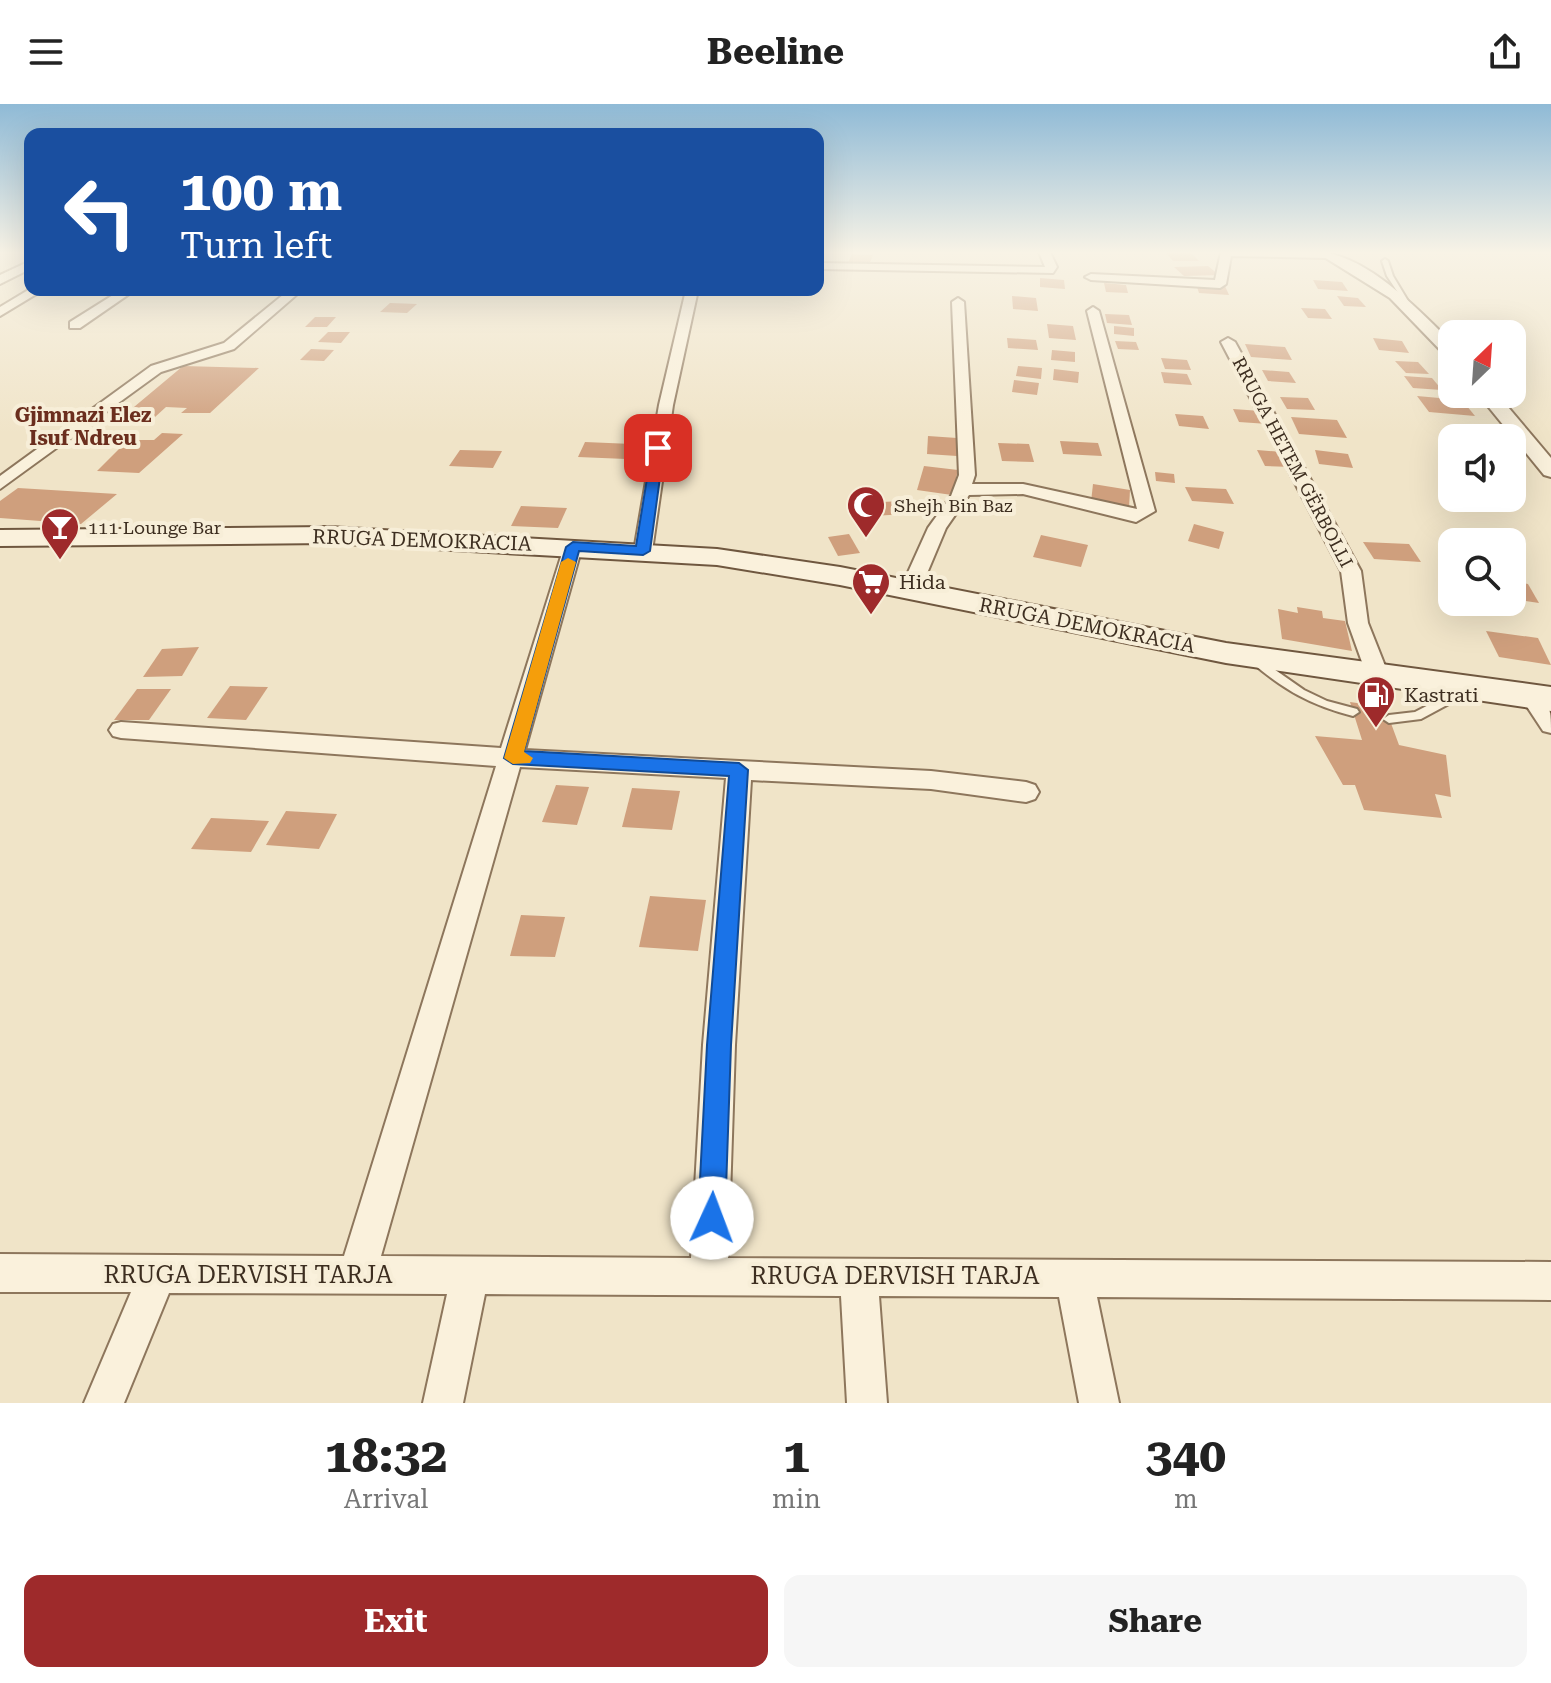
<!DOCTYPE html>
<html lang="en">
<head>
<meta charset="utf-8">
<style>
	:root { --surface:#fff; --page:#f6f6f6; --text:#222; --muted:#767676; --accent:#9e2a2b }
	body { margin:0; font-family:"Roboto Serif",serif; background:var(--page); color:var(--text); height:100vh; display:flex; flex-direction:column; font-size:30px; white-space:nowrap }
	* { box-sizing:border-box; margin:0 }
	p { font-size:26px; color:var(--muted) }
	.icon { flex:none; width:44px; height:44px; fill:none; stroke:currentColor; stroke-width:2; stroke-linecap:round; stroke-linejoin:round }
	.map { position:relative; height:1299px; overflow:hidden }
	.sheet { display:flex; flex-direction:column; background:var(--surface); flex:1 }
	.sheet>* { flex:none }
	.hud { position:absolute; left:24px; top:24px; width:800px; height:168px; border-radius:16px; box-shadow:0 8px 32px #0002; background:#1a4fa0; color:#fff; overflow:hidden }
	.needle { width:52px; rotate:25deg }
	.controls { position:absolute; left:1438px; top:216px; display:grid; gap:16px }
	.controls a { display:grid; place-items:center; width:88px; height:88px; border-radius:16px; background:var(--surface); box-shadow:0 8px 32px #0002; font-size:40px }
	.pin { position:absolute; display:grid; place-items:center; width:68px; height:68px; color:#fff; margin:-34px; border-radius:16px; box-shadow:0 4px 12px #0006 }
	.me { position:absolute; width:88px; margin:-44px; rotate:2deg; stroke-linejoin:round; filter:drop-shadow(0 0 6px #0008) }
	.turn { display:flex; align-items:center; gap:28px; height:168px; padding:0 24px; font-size:36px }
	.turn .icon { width:104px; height:104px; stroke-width:2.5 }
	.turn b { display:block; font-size:56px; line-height:68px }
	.eta { display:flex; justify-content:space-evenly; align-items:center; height:136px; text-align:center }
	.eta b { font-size:48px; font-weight:700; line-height:56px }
	.button { display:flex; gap:16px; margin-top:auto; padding:16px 24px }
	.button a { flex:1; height:92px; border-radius:16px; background:var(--accent); color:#fff; font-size:32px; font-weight:700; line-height:92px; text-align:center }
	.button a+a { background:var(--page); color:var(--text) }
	header { display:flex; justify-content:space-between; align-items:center; height:104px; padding:0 24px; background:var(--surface); font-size:36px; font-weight:700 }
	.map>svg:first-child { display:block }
	.building { fill:#cf9f7d }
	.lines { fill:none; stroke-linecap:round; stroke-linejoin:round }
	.service-casing { stroke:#8d765c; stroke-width:4 }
	.minor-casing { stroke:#8d765c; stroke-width:4 }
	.tertiary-casing { stroke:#8d765c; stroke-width:4 }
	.secondary-casing { stroke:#6f573f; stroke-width:4 }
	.service { fill:#faf1dc; fill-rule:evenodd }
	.minor { fill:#faf1dc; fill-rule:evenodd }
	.tertiary { fill:#faf1dc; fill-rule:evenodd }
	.secondary { fill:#faf1dc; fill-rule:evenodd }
	.route { fill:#1a73e8; stroke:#114b97; stroke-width:2 }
	.slow { fill:#f59e0b }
	.labels { text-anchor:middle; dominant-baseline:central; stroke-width:8; stroke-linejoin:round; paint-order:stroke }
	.far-street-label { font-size:18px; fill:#3d2e20; stroke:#f7eed8 }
	.far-poi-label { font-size:18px; fill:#3d2e20; stroke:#f7eed8; text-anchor:start }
	.far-quarter-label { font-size:20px; font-weight:bold; fill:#6b2e1e; stroke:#f7eed8 }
	.street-label { font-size:20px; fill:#3d2e20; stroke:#f7eed8 }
	.poi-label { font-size:20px; fill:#3d2e20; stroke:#f7eed8; text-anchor:start }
	.near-street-label { font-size:24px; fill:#3d2e20; stroke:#f7eed8 }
</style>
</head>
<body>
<header><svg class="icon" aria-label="menu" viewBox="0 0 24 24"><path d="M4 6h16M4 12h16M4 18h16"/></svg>Beeline<svg class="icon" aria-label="share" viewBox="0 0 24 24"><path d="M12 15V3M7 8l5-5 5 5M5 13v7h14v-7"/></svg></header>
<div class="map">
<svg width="1551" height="1299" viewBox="0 0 1551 1299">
	<rect width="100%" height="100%" fill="#f0e4c8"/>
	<!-- building -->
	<g class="building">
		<polygon points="1166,149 1191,149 1199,157 1173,157"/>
		<polygon points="852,150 873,151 869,161 848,159"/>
		<polygon points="1208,162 1219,171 1184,172 1174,163"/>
		<polygon points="1040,174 1064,176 1065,185 1040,183"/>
		<polygon points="1313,176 1342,178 1348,187 1318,185"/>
		<polygon points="1104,179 1126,181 1128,189 1106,188"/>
		<polygon points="1196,180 1225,182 1229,191 1199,189"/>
		<polygon points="1012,192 1036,194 1038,207 1013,205"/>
		<polygon points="1337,192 1358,194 1366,203 1344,202"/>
		<polygon points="390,199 417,200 407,209 380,208"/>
		<polygon points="1301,204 1325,205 1332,215 1308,214"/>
		<polygon points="1105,210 1129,211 1132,221 1107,219"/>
		<polygon points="315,213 336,213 327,223 305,223"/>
		<polygon points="1047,220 1073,222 1076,236 1049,234"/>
		<polygon points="1114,222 1134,224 1134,232 1114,230"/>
		<polygon points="328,228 350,228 341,239 318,238"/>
		<polygon points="1007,234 1036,236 1038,246 1008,244"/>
		<polygon points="1373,234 1402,237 1409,249 1379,246"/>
		<polygon points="1115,237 1136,238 1139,246 1118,245"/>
		<polygon points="1245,240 1285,243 1292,256 1251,253"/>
		<polygon points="311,245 334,246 324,257 300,256"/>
		<polygon points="1052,246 1075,248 1075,258 1051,256"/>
		<polygon points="1161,254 1187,256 1191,266 1165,265"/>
		<polygon points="1395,257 1418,258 1429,270 1406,269"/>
		<polygon points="183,262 259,264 210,309 181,309 187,304 166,303 155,313 122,313"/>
		<polygon points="1018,262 1042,264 1041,275 1016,272"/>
		<polygon points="1054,265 1079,268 1078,279 1053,276"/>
		<polygon points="1262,266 1289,268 1296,279 1268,277"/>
		<polygon points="1161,268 1187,270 1192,281 1164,279"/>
		<polygon points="1404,272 1432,274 1442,286 1413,284"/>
		<polygon points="1014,276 1039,279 1037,291 1012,288"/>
		<polygon points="1417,292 1462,296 1475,312 1429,308"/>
		<polygon points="1280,293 1308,294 1315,306 1287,305"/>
		<polygon points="1233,305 1261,307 1268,320 1239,318"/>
		<polygon points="1175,310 1203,312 1209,325 1179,322"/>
		<polygon points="1291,313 1337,316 1347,334 1299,330"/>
		<polygon points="162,329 183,330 139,369 97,367 128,336 154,336"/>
		<polygon points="928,332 957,334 957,352 927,350"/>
		<polygon points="1060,337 1098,339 1102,352 1063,350"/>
		<polygon points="585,338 632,340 626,355 578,353"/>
		<polygon points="998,339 1029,340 1034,358 1002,357"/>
		<polygon points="460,346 502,347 493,364 449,362"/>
		<polygon points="1257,346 1283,348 1292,363 1265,362"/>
		<polygon points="1315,346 1348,350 1353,364 1319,360"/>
		<polygon points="924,362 958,366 952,391 917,386"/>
		<polygon points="1155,368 1174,370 1175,379 1156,377"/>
		<polygon points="1093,380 1130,386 1129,404 1091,398"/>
		<polygon points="1185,383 1226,385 1234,400 1192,397"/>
		<polygon points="18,384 117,390 81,420 0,414 0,397"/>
		<polygon points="902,397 907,410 872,412 871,408 865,409 862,399"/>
		<polygon points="521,402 567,404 558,424 511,422"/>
		<polygon points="1194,420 1224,428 1219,445 1188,437"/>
		<polygon points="849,430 860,449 838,452 828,433"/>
		<polygon points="1041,431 1088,441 1081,463 1033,453"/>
		<polygon points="1363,438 1409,440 1421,458 1374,455"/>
		<polygon points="1512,477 1528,480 1539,499 1512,495"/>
		<polygon points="1297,503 1322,507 1323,514 1345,517 1352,547 1282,535 1278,505 1298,509"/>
		<polygon points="1486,527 1538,534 1551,561 1499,553"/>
		<polygon points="199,543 182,572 143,573 162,545"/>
		<polygon points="230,582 268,583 246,616 207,614"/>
		<polygon points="137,585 171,585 149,616 114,616"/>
		<polygon points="1350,598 1385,603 1399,641 1446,651 1451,693 1435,690 1442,714 1364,706 1355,681 1343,681 1315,632 1362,636"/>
		<polygon points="556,681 589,683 577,721 542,718"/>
		<polygon points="632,684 680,687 672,726 622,723"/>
		<polygon points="286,707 337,710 319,745 266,741"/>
		<polygon points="211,714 269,717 251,748 191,745"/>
		<polygon points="650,792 706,796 698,847 639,843"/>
		<polygon points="521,811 565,813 555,853 510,852"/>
	</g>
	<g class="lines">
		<!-- service casing -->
		<g class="service-casing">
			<g id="service">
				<polygon points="1385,155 1388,157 1393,172 1414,207 1410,207 1387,172 1382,157"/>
				<path d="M1254,551L1304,586L1327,597L1357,605L1359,608L1353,612C1310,601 1284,586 1250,557L1249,555L1250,553Z"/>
				<polygon points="1467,581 1473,585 1471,588 1421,615 1389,619 1383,615 1389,611 1415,608"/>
			</g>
		</g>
		<!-- minor casing -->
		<g class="minor-casing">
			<g id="minor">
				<polygon points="1039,148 1050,148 1057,163 1053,169 818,165 818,159 1045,163"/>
				<polygon points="1221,148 1329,148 1333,151 1327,154 1231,152 1226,180 1220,184 1091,176 1085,173 1091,170 1215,176"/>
				<polygon points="30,157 30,165 0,180 0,171"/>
				<polygon points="30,185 43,186 0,212 0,203"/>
				<polygon points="121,186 135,186 80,224 70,224 70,218"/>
				<polygon points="289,186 302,186 234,245 161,268 0,385 0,372 151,262 224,239"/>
				<polygon points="686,186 698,186 673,301 652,447 643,453 634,447 659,301"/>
				<polygon points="958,194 964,198 975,371 972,380 1023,380 1137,405 1087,207 1093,203 1099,207 1155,407 1136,418 1023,390 969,391 946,424 920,486 910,492 900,486 928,424 951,392 959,371 952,198"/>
				<polygon points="1228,234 1235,238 1361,467 1368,519 1389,572 1386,577 1370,577 1367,572 1348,519 1341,467 1221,238"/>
				<path d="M573,437L582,443L525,646L931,667L1026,678L1035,681L1039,688L1035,695L1026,698L931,685L751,676L735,941L728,1154L1551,1158V1196L1097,1193L1119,1299H1079L1059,1193L879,1192L887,1299H847L841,1192L485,1190L463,1299H423L447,1190L169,1189L124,1299H84L131,1188H0V1150L344,1152L496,662L121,634L113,632L109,626L113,620L121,618L501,644L564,443ZM520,663L726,674L703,941L691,1154L381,1152Z"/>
				<path d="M1531,584C1551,590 1551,611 1551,629L1543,627L1520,592Z"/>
			</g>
		</g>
		<!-- tertiary casing -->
		<g class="tertiary-casing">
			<g id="tertiary">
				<path d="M1316,148C1364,148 1419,206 1452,239V253L1446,252L1390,194Z"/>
				<polygon points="1478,290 1497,290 1551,354 1551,373 1544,371"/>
			</g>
		</g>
		<!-- secondary casing -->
		<g class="secondary-casing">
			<polygon id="secondary" points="329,423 717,445 840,463 1226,539 1551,583 1551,607 1226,559 840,481 717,461 329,439 0,442 0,426"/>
		</g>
		<!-- service -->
		<use href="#service" class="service"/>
		<!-- minor -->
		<use href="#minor" class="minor"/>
		<!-- tertiary -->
		<use href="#tertiary" class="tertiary"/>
		<!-- secondary -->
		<use href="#secondary" class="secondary"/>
	</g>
	<!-- sky -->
	<linearGradient id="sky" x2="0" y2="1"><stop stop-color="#8fbad6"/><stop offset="0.45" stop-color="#f8f3e6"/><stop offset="1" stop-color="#f8f3e6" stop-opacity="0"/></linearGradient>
	<rect width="1551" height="330" fill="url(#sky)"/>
	<!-- route -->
	<polygon class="route" points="658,341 664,344 650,447 643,451 579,447 524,647 739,659 748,666 731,941 725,1114 721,1123 712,1127 702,1123 698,1114 707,941 729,672 513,660 504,654 566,443 573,438 636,442 652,344"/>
	<!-- slow -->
	<polygon class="slow" points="568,454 576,458 524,648 533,654 530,659 513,660 504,654 561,458"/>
	<!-- icons -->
	<defs>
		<g id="mosque-pin" transform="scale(2)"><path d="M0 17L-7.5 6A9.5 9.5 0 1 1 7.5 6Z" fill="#9e2a2b" stroke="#f7eed8"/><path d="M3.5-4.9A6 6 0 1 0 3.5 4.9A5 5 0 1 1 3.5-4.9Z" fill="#fff"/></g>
		<g id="bar-pin" transform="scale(2)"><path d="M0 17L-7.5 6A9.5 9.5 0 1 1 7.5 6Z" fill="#9e2a2b" stroke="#f7eed8"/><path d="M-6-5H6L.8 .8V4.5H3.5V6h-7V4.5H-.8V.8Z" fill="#fff"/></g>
		<g id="supermarket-pin" transform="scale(2)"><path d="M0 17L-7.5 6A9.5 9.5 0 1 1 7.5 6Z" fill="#9e2a2b" stroke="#f7eed8"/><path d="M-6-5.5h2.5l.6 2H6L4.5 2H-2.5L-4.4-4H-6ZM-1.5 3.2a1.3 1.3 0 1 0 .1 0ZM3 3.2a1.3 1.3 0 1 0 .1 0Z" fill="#fff"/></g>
		<g id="fuel-pin" transform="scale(2)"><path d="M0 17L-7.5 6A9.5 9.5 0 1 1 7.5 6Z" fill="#9e2a2b" stroke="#f7eed8"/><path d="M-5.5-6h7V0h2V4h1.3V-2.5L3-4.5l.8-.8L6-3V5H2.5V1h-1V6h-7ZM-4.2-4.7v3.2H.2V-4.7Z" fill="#fff"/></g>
	</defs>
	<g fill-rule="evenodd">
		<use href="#mosque-pin" x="866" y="401"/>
		<use href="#bar-pin" x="60" y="423"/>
		<use href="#supermarket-pin" x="871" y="478"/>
		<use href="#fuel-pin" x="1376" y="591"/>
	</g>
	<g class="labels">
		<!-- far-street labels -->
		<g class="far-street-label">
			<text transform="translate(1293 358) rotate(62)">RRUGA HETEM GËRBOLLI</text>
		</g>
		<!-- far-poi labels -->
		<g class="far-poi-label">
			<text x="894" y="401">Shejh Bin Baz</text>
			<text x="88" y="423">111 Lounge Bar</text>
		</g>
		<!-- far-quarter labels -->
		<g class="far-quarter-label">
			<text x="83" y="311">Gjimnazi Elez<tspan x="83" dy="23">Isuf Ndreu</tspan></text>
		</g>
		<!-- street labels -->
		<g class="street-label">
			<text transform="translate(422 436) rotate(2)">RRUGA DEMOKRACIA</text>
			<text transform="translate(1087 521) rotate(11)">RRUGA DEMOKRACIA</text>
		</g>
		<!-- poi labels -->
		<g class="poi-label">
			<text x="899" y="478">Hida</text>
			<text x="1404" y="591">Kastrati</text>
		</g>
		<!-- near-street labels -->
		<g class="near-street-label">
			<text x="248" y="1171">RRUGA DERVISH TARJA</text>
			<text x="895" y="1172">RRUGA DERVISH TARJA</text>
		</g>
	</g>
</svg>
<div class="controls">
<a><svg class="needle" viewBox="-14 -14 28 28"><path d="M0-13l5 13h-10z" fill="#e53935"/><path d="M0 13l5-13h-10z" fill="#767676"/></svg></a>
<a><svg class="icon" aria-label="sound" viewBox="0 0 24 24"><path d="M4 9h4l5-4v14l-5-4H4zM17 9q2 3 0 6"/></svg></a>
<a><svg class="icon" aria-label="search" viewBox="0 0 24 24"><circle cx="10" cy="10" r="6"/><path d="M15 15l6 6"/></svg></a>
</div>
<div class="pin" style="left:658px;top:344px;background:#d93025"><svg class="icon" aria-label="arrive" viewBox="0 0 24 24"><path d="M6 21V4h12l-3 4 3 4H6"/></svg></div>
<svg class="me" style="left:712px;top:1114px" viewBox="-20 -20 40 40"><circle r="19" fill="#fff"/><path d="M0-13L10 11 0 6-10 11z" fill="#1a73e8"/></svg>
<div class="hud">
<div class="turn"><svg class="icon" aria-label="left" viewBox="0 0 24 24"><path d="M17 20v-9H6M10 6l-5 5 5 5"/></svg><div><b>100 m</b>Turn left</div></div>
</div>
</div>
<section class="sheet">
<div class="eta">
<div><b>18:32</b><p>Arrival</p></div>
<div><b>1</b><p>min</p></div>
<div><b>340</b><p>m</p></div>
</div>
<div class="button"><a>Exit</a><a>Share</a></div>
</section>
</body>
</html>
